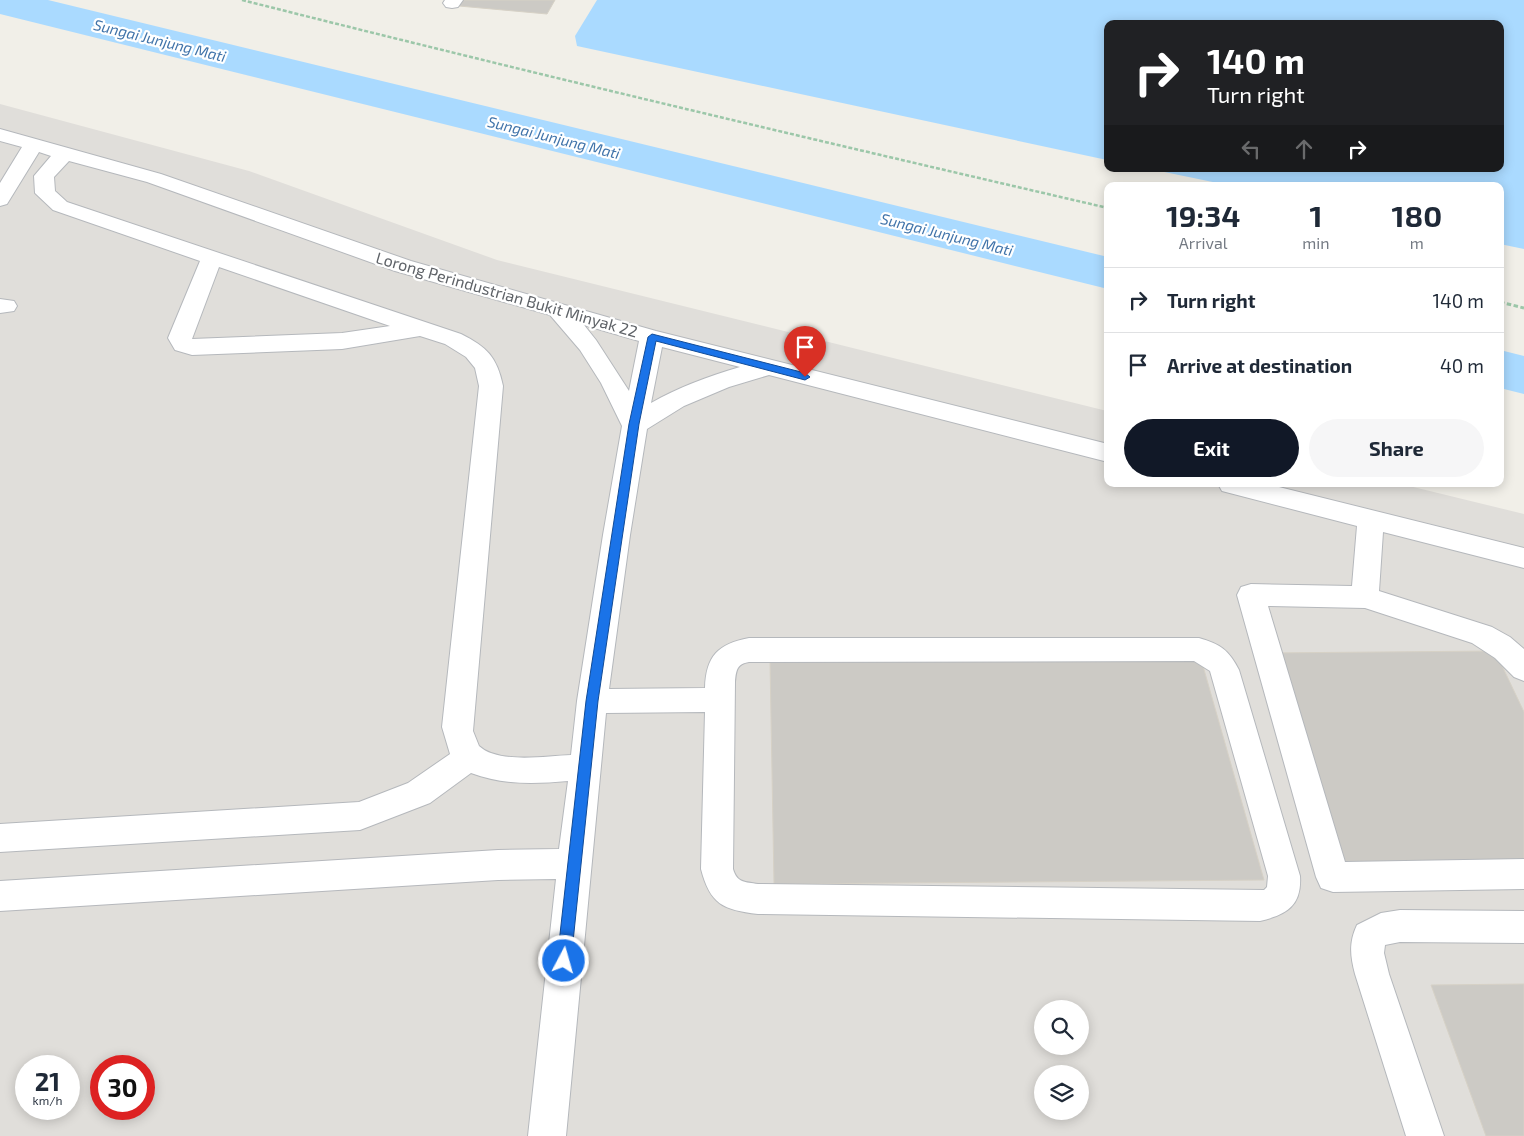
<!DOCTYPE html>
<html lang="en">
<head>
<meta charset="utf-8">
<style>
	:root { --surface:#fff; --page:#f6f6f7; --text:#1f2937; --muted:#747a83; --line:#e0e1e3; --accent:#111827 }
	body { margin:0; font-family:"Exo 2",sans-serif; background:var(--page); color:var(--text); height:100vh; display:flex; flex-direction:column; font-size:19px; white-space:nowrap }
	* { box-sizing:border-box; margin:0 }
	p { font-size:16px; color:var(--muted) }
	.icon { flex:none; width:28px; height:28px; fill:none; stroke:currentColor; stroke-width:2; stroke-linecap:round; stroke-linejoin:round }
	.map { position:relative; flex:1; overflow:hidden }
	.panel { position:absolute; left:1104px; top:182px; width:400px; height:305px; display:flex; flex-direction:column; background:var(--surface); border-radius:10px; box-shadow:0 2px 12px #0003 }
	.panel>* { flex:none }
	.guide { position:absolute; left:1104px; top:20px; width:400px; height:152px; border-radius:10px; box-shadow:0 2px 12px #0003; background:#202124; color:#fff; overflow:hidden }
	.controls { position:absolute; left:1034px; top:1000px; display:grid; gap:10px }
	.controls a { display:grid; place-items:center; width:55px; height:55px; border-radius:50%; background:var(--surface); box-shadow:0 2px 12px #0003; font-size:25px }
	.speed { position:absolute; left:15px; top:1055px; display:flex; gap:10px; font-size:25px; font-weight:700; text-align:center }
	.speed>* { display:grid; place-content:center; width:65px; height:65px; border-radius:50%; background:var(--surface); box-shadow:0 2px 12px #0003; line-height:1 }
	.speed small { font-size:12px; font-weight:400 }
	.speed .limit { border:8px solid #d22; background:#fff; color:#111 }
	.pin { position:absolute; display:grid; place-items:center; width:42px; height:42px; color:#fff; margin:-51px -21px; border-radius:50% 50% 50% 0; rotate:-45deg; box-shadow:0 0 5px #0007 }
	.pin .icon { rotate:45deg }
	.me { position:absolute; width:55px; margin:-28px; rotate:6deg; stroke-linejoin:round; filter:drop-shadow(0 0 4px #0008) }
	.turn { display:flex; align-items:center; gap:18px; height:105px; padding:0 20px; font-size:22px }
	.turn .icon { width:65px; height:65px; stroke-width:2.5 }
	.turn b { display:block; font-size:35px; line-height:42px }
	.lanes { display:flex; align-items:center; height:48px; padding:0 20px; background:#0003; justify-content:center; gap:25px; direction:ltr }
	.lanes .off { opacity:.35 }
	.eta { display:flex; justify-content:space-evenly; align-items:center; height:85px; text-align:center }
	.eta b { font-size:30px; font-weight:700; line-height:35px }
	.action { display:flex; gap:10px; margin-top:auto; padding:10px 20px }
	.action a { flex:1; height:58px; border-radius:30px; background:var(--accent); color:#fff; font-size:20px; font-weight:700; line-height:58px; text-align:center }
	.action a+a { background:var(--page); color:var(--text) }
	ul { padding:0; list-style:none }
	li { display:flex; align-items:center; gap:15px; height:65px; padding:0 20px; border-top:1px solid var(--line) }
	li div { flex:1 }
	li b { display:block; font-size:19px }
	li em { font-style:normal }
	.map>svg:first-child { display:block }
	.industrial { fill:#e0deda; fill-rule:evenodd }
	.water { fill:#aadaff }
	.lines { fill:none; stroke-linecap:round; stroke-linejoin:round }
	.river { fill:#aadaff; fill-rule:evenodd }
	.building { fill:#cccac5; stroke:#d6d1c6 }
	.minor-casing { stroke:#b5b8bc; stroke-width:2 }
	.path-far1 { stroke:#9cc7a9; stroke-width:2.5; stroke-dasharray:4 2; stroke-linecap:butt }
	.path { stroke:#9cc7a9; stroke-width:3; stroke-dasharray:4.5 2.5; stroke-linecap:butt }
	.minor { fill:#fff; fill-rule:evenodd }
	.route { fill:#1a73e8; stroke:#114b97 }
	.labels { text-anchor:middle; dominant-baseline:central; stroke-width:4.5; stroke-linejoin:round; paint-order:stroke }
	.far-water-label { font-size:15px; font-style:italic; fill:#4174aa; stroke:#fff }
	.street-label { font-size:16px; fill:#5f6368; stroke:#fff }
</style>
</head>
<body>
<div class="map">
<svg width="1524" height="1136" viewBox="0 0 1524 1136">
	<rect width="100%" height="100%" fill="#f1efe8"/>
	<!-- industrial -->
	<path class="industrial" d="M0,104L249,171L497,260L1107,411L1108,484H1401L1524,514V1136H0ZM1042,1009H1080V1046H1042ZM26,1066H69V1109H26ZM101,1066H144V1109H101ZM1042,1074H1080V1111H1042Z"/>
	<!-- water -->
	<polygon class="water" points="597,0 1524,0 1524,249 1500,244 1500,186 1232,186 1150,169 1500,169 1500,24 1108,24 1107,160 577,46 575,36"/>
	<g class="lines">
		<!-- river -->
		<g class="river">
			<polygon points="0,0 48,0 1108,257 1108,289 0,14"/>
			<polygon points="1500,350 1524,356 1524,394 1500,388"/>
		</g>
	</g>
	<!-- building -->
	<g class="building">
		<polygon points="463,0 555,0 547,14 459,6"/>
		<polygon points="1495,651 1524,712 1524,870 1338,873 1265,653"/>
		<polygon points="1201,659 1264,880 774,884 770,662"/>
		<polygon points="1524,984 1524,1136 1486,1136 1431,985"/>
	</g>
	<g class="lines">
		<!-- minor casing -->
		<g class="minor-casing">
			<g id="minor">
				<polygon points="445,0 463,0 458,7 452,8 446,7 443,3"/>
				<path d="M0,129L161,174L411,261L656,331L1108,444V462L769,375L729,387L684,406L647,429L630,535L609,689L705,688C706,656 718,644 749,638H1199C1220,644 1229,650 1239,670L1300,876C1302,906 1286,915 1260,921L758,914C723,910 710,904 701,869L705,712L606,713L566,1136H528L556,879L498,880L0,911V881L498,850L559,849L568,781C534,784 503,785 471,773L430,803L360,830L0,852V824L359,802L408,783L450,754L442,727L479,386L475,368L466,357L445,344L420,336L342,349L192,355L175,350L168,338L200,261L53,210L35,193L34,176L51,156L39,152L7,204L0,206V183L22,147L0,141ZM69,161L147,182L395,271L550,315L580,350L601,383L622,426L603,535L577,701L571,755C546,756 498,764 479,746L473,731L503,386C497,357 487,347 461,334L67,202L55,191L54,177ZM219,267L390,326L342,333L192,339ZM584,325L639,341L629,391L596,340ZM662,347L740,367C709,376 679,387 651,403ZM1194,661L1210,671L1268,876L1267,887L1264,890L758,884C745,882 737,883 733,869L735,682C736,670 737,664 749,662Z"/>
				<polygon points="0,299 14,301 17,306 14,311 0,313"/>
				<polygon points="1218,484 1267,484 1524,548 1524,568 1383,532 1379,591 1492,627 1510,637 1524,649 1524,681 1514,677 1495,658 1472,643 1365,608 1268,606 1345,862 1524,859 1524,889 1333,892 1321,888 1316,877 1237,595 1241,587 1251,584 1352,586 1357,526 1222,491"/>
				<path d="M1400,910L1524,911V943L1400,942L1385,945L1384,953L1389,974L1444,1136H1406L1355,974C1350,955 1349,942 1357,925L1381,913Z"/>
			</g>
		</g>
		<!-- path-far1 -->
		<path class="path-far1" d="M242,0C530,73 819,141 1108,208"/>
		<!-- path -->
		<polyline class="path" points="1500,302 1524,308"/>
		<!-- minor -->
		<use href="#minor" class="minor"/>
	</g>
	<!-- route -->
	<polygon class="route" points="652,334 805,373 810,377 805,380 656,341 639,424 598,701 571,961 569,966 564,968 559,966 557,961 586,701 629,424 648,337"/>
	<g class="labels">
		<!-- far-water labels -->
		<g class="far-water-label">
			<text transform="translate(160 40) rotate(14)">Sungai Junjung Mati</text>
			<text transform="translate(554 137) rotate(14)">Sungai Junjung Mati</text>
			<text transform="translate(947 234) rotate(14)">Sungai Junjung Mati</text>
		</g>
		<!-- street labels -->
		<g class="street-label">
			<text transform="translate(507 294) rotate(16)">Lorong Perindustrian Bukit Minyak 22</text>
		</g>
	</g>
</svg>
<div class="controls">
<a><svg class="icon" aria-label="search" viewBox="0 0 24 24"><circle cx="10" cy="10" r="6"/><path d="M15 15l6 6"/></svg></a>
<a><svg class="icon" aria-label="layers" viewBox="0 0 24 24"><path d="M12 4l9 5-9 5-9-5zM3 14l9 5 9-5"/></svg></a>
</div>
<div class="speed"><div>21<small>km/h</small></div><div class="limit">30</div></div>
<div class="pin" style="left:805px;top:377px;background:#d93025"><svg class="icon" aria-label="arrive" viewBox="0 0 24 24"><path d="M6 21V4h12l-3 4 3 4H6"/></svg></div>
<svg class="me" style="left:564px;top:961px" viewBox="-20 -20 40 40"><circle r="17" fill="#1a73e8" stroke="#fff" stroke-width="3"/><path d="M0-11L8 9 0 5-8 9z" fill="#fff"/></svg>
<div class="guide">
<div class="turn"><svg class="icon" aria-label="right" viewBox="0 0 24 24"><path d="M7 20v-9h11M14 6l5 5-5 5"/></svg><div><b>140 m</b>Turn right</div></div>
<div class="lanes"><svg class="icon off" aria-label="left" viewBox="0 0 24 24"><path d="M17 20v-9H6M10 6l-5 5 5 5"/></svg><svg class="icon off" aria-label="ahead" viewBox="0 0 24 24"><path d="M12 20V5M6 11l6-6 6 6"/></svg><svg class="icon" aria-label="right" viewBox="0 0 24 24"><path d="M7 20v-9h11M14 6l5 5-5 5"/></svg></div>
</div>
<section class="panel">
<div class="eta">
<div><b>19:34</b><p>Arrival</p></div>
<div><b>1</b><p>min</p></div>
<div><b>180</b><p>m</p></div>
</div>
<ul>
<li><svg class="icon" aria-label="right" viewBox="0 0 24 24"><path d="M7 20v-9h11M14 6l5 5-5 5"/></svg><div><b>Turn right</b></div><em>140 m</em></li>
<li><svg class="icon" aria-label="arrive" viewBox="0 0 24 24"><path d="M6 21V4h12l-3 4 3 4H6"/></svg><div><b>Arrive at destination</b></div><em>40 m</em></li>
</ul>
<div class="action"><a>Exit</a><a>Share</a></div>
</section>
</div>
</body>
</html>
